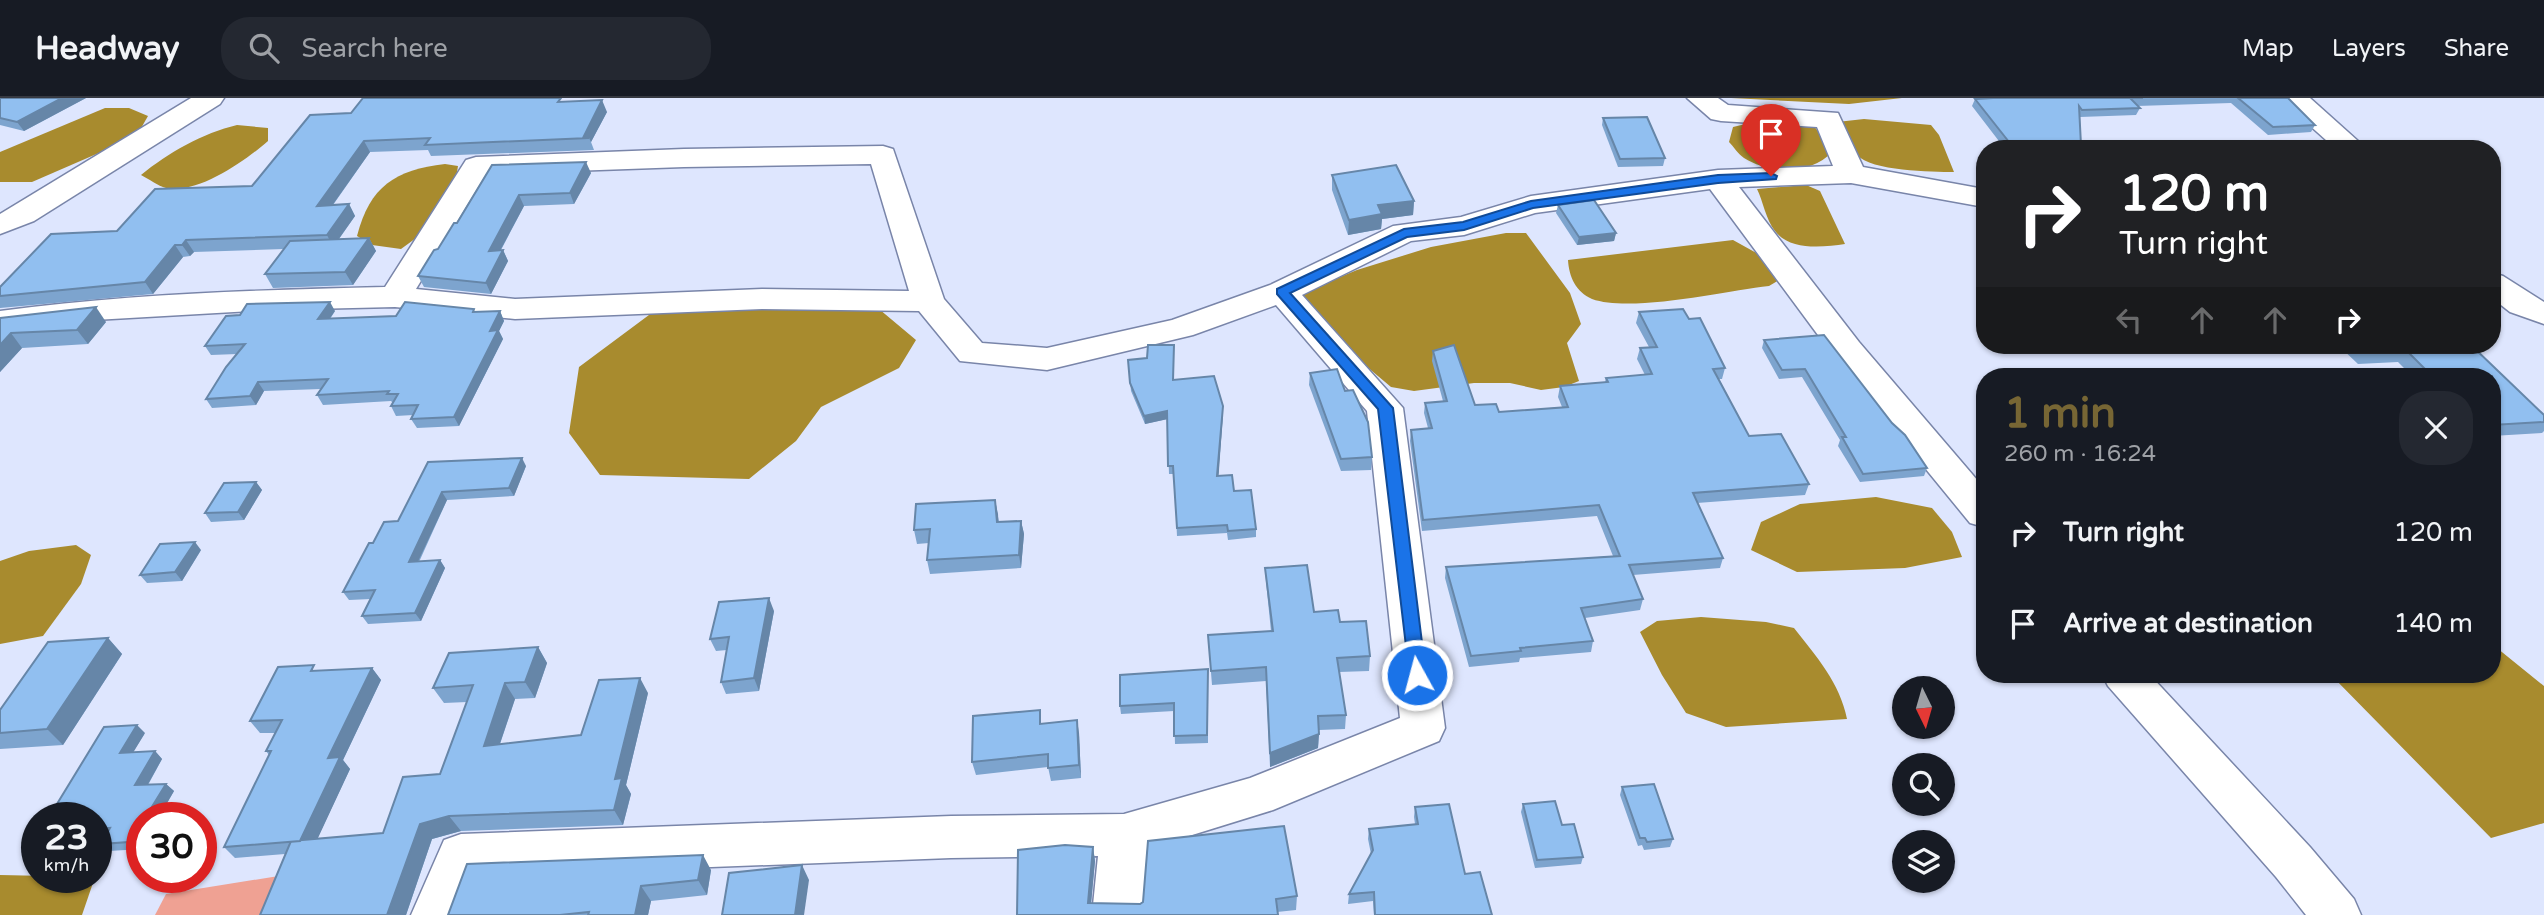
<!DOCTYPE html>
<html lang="en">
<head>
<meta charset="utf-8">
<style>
	:root { --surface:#171b24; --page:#242831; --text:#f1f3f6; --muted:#9ea1a6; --line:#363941; --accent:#776634 }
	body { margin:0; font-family:"Varela Round",sans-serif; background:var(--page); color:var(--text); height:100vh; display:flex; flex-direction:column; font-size:26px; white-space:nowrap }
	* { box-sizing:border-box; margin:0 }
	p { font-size:23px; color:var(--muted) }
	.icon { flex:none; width:38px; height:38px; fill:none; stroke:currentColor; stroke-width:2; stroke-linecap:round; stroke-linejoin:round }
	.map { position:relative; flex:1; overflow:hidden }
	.details { position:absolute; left:1976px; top:270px; width:525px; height:315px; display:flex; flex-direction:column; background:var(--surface); border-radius:28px; box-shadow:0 2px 5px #0004 }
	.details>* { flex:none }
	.hud { position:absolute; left:1976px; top:42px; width:525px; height:214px; border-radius:28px; box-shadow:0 2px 5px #0004; background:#202124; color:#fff; overflow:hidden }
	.needle { width:46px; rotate:175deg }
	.fabs { position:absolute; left:1892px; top:578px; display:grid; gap:14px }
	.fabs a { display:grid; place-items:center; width:63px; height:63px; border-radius:50%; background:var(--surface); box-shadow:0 2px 5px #0004; font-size:35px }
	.speed { position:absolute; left:21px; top:704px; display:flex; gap:14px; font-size:35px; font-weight:700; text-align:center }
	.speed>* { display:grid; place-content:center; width:91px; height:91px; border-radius:50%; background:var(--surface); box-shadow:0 2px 5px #0004; line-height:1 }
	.speed small { font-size:18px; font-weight:400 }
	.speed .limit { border:10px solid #d22; background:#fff; color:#111 }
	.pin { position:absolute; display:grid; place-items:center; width:60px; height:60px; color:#fff; margin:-72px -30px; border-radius:50% 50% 50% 0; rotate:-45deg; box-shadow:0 0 7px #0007 }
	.pin .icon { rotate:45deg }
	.me { position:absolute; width:77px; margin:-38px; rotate:353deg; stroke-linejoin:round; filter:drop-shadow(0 0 5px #0008) }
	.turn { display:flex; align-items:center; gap:24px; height:147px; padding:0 28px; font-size:32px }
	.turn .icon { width:91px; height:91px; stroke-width:2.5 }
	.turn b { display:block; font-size:49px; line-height:60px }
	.lanes { display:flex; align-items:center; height:66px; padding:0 28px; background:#0003; justify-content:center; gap:35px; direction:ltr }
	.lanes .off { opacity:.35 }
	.round { display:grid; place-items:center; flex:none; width:74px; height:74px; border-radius:28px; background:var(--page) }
	.summary { display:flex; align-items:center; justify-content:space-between; height:119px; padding:0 28px }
	h1 { font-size:42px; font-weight:700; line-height:52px; color:var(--accent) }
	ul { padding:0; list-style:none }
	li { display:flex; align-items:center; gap:21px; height:91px; padding:0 28px }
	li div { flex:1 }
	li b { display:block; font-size:26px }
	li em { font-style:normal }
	header { display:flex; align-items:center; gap:42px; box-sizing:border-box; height:98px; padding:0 35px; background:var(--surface); border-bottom:2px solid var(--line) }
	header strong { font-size:33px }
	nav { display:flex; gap:38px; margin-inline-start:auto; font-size:24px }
	.search { width:490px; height:63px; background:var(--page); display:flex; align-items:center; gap:18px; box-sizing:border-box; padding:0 24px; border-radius:28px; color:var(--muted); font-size:26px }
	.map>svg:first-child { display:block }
	.green { fill:#efa193 }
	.water { fill:#a88b2e }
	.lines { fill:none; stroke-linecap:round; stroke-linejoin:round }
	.minor-casing { stroke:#7985a9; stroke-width:3 }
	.minor { fill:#fff; fill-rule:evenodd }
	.wall { fill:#7da4ce }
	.shaded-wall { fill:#6686a8 }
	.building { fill:#91bff0; stroke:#6686a8; stroke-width:2 }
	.route { fill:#1a73e8; stroke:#114b97; stroke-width:2 }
</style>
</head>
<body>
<header>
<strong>Headway</strong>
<div class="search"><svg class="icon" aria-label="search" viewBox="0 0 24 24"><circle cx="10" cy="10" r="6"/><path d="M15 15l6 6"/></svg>Search here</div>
<nav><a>Map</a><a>Layers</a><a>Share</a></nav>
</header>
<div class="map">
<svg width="2544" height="817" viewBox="0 0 2544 817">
	<rect width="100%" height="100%" fill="#dee6fe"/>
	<!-- green -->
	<polygon class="green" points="291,776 273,817 155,817 166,796"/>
	<!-- water -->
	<g class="water">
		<polygon points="1731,0 1902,0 1849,6"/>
		<polygon points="105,10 129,10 148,18 140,32 108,51 32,84 0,84 0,54"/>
		<path d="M1864,21L1931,27L1939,37L1954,74C1932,74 1871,73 1857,57C1849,48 1843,34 1837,24Z"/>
		<path d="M1754,24L1812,26L1829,46L1832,54C1811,77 1769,76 1744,60C1738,56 1734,49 1729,44L1733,29Z"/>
		<path d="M237,27L268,30V43C245,63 197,97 166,90C158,88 149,81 141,77C168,55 203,35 237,27Z"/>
		<path d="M445,66L458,68L456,80L434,127L401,151L372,147L357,138C370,88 395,72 445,66Z"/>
		<path d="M1806,87L1820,93L1845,146C1823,149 1790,153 1775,133C1766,122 1763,103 1757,91Z"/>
		<polygon points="1506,135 1526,135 1570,195 1581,226 1567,245 1579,283 1564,289 1541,292 1510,285 1474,285 1414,293 1391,289 1366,268 1301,195 1357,172 1431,149"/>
		<path d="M1733,142L1760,157L1781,181L1769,188C1725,193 1631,215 1592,201C1576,194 1569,179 1568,162Z"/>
		<polygon points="769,210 879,211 916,242 899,270 821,309 796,343 749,381 600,377 569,335 579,269 653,214"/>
		<polygon points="1876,399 1932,410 1952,434 1962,459 1905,470 1797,474 1751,452 1761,424 1800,406"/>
		<polygon points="76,447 91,457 81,486 43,538 0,546 0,463 29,453"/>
		<path d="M1701,519L1766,524L1794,530C1816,558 1840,585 1847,621L1726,629L1686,615L1662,577L1640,534L1657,523Z"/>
		<polygon points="2492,546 2544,588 2544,725 2491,740 2330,576 2492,576"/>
		<polygon points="0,777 95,779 82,817 0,817"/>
	</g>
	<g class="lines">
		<!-- minor casing -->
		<g class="minor-casing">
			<g id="minor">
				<polygon points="191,0 224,0 220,6 34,123 0,136 0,116"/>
				<path d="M1687,0H1718L1728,7L1838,15L1863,69L1984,91V109L1851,85L1739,89L1859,244L1984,390V429L1970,425L1835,260L1710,91L1535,115L1464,137L1411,143L1302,197L1403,310L1445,630L1439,643L1273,712L1147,751L1142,817H1092L1098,758L951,760L477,778L461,817H411L444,742L461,736L951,718L1124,716L1250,680L1400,620L1367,313L1276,207L1193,237L1047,272L960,263L919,213L762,211L515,221L395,209L268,212L77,223L0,233V213C128,196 256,192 385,189L466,62L476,59L684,51L883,48L893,51L944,201L982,245L1047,250L1172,222L1270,187L1393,128L1461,119L1531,98L1718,72L1833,68L1817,29L1721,23L1711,21ZM871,66L909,193L762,191L515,201L416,191L486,76L684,69Z"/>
				<polygon points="2279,0 2310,0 2367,51 2336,51"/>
				<polygon points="2492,175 2503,178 2544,204 2544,226 2510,214 2492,200"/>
				<polygon points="2102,576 2149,576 2310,749 2354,801 2361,817 2306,817 2276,779 2108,588"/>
			</g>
		</g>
		<!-- minor -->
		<use href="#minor" class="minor"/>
	</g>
	<!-- wall -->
	<g class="wall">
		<polygon points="0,0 86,0 24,33 0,27"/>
		<polygon points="1993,0 2288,0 2315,27 2311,34 2268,37 2231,5 2137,8 2140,10 2136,17 2080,19 2081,47 2080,51 2005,51 1972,8 1975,1"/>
		<polygon points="565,4 607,14 591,44 594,52 431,58 428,52 370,54 333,107 349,106 355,118 339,141 369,140 376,153 353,187 273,190 265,176 284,151 194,154 190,158 183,159 153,196 0,210 0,189 117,133 252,88 310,17"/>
		<polygon points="1603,20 1665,60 1663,68 1618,69 1602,27"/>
		<polygon points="492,67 591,75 574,106 524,108 501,152 503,152 508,163 491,196 424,189 418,178 457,125"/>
		<polygon points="1332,77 1414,103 1413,117 1382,121 1381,131 1348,137 1332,92"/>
		<polygon points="1558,107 1616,135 1614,143 1577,147 1556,115"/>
		<polygon points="335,213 330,221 500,213 504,223 499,233 503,241 459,328 417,330 411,321 413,317 396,318 391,308 393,305 391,303 323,307 317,297 321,291 264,293 256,307 212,310 206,301 237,256 211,257 205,248"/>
		<polygon points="1639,214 1689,221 1725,270 1722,281 1719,281 1749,338 1809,386 1805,397 1697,405 1723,460 1720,470 1633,477 1643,501 1640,512 1585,520 1593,543 1591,554 1520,560 1519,564 1469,569 1445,480 1446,469 1613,458 1597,418 1422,433 1410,343 1411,332 1428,330 1424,315 1425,305 1443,303 1432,263 1433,253 1475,307 1499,314 1562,309 1558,299 1560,288 1605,284 1606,280 1645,277 1637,261 1640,250 1649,249 1636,225"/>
		<polygon points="0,220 106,224 88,246 22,250 0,274"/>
		<polygon points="1824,237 1927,370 1924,378 1860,384 1838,348 1840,342 1802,279 1779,281 1762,250 1764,242"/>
		<polygon points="2338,247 2471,247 2544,317 2544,333 2542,335 2492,338 2492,278 2412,278 2398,264 2358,266"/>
		<polygon points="1174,255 1174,282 1223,308 1218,378 1234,393 1256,431 1256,439 1228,442 1227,435 1177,438 1174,376 1169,376 1167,321 1145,326 1131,293 1128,262 1147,260"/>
		<polygon points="1310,275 1372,359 1371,372 1341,373 1309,287"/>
		<polygon points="428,364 526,368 514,398 447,402 419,464 440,462 445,470 421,523 368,526 362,518 371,501 349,502 343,494 373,445 398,423"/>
		<polygon points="256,384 262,392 244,422 211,424 205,415"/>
		<polygon points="995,402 999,424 1021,423 1024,436 1021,470 930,476 927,462 929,445 917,446 914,432"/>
		<polygon points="201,452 182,483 147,485 140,477"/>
		<polygon points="1265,470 1314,514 1340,524 1370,558 1369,573 1339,574 1346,617 1345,631 1319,632 1318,650 1270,669 1266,583 1212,587 1208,537 1271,533 1266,484"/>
		<polygon points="774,513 759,593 726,596 721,584 727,552 716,553 710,541"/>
		<polygon points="108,540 122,556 63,647 0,651 0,635"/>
		<polygon points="538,549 547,565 535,600 515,601 500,646 581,637 648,595 626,687 631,696 623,727 461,733 432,741 406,817 260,817 285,756 235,760 224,749 269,657 266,653 276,635 260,635 250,623 318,573 372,570 381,582 343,662 350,671 317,741 383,735 440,676 467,604 444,605 433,590"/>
		<polygon points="1208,571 1208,645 1175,646 1174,613 1121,616 1120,608"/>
		<polygon points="1042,626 1079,635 1081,680 1051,683 1048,669 976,677 972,664"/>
		<polygon points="145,635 133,654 155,653 162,661 148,687 166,686 174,693 163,712 188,718 187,719 142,719 142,751 109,753 101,746 104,739 96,740 96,719 49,719"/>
		<polygon points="1622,689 1673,741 1670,749 1644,752 1642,747 1638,748 1620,697"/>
		<polygon points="1523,706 1562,727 1583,759 1581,766 1535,770 1521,714"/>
		<polygon points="1415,709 1465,776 1492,817 1374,817 1373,803 1348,806 1349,796 1371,756 1368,741 1369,731 1415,726 1414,719"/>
		<polygon points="1093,749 1095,763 1091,805 1140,806 1297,798 1296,812 1277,814 1017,817"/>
		<polygon points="711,772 707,797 651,803 648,817 448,817"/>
	</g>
	<!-- shaded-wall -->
	<g class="shaded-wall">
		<polygon points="62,0 86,0 24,33 17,24"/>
		<polygon points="602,2 607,14 591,44 589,40 583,40"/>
		<polygon points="364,43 370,54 324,119 317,108"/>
		<polygon points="586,64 591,75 574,106 570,95"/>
		<polygon points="519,97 524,108 494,164 489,153"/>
		<polygon points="1414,103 1413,117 1382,121 1381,131 1348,137 1349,122 1378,107"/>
		<polygon points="349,106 355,118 333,149 327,137"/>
		<polygon points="1616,135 1614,143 1577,147 1579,139"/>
		<polygon points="369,140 376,153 353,187 345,174"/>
		<polygon points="186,142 194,154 190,158 182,147"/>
		<polygon points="175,147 183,159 153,196 145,184"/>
		<polygon points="503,152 508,163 491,196 486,185"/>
		<polygon points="330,204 335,213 323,230 318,221"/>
		<polygon points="96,209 106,224 88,246 77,232"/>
		<polygon points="500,213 504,223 499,233 503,241 459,328 454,319 490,233"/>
		<polygon points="11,235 22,250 0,274 0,247"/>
		<polygon points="258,284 264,293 256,307 250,298"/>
		<polygon points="1223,308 1223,316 1218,386 1217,378"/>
		<polygon points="1167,313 1168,321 1145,326 1144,318"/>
		<polygon points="522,360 526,368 514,398 509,390"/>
		<polygon points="256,384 262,392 244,422 238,414"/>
		<polygon points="442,394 447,402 414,472 409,464"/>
		<polygon points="995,402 998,416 999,437 997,424"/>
		<polygon points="1021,423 1024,436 1021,470 1019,457"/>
		<polygon points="195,444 201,452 182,483 175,474"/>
		<polygon points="440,462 445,470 421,523 415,515"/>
		<polygon points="769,500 774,513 759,593 754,580"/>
		<polygon points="108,540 122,556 63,647 47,631"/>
		<polygon points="538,549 547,565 535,600 525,584"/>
		<polygon points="372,570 381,582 343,662 350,671 311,755 300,743 328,660"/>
		<polygon points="640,580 648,595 626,687 631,696 623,727 614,712 615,681"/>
		<polygon points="505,585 515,601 494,663 484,648"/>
		<polygon points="1077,622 1079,635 1081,680 1079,667"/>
		<polygon points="137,627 145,635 128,663 120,655"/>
		<polygon points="1319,636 1318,650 1270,669 1270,655"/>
		<polygon points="155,653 162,661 143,695 135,687"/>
		<polygon points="166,686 174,693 159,719 150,712"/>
		<polygon points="180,711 188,718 187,719 175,719"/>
		<polygon points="449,718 461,733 432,741 406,817 387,817 420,726"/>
		<polygon points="1093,749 1095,763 1090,817 1088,805"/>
		<polygon points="703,757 711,772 707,797 698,782"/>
		<polygon points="802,767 809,782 804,817 795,817"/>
		<polygon points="641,788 651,803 648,817 635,817"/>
	</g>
	<!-- building -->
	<g class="building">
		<polygon points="0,0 62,0 17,24 0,20"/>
		<polygon points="363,0 561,0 558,4 602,2 583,40 589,40 425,47 430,40 364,43 317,108 349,106 327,137 186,142 182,147 175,147 145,184 0,198 0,189 51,136 117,133 155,91 252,88 310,17 351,15"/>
		<polygon points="1993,0 2143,0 2130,0 2140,10 2082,12 2079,8 2081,47 2013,49 1975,1"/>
		<polygon points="2238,0 2288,0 2315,27 2273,29"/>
		<polygon points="1647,19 1665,60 1620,61 1603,20"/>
		<polygon points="586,64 570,95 519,97 489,153 503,152 486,185 418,178 434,152 438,151 454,125 457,125 492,67"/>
		<polygon points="1396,67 1414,103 1378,107 1382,116 1349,122 1332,77"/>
		<polygon points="1594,102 1616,135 1579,139 1558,107"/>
		<polygon points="369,140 345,174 265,176 290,143"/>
		<polygon points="330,204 318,221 396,218 405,204 474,211 473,214 500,213 490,233 498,232 454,319 411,321 418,307 391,308 398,296 387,296 389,293 317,297 328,281 258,284 250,298 206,301 226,269 245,246 205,248 226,218 240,217 247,206"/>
		<polygon points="96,209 77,232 11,235 0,247 0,220"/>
		<polygon points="1683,211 1689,221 1700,220 1725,270 1713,271 1749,338 1781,336 1809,386 1693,395 1723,460 1629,467 1643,501 1581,510 1593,543 1520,550 1521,553 1471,558 1446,469 1620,458 1599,407 1423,422 1411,332 1432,330 1425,305 1447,303 1433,253 1454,247 1475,307 1496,306 1499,314 1568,309 1560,288 1608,284 1606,280 1652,276 1640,250 1657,249 1639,214"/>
		<polygon points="1824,237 1892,325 1905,337 1927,370 1863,376 1842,339 1846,339 1805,271 1782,272 1764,242"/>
		<polygon points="1148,247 1174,247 1173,282 1214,278 1223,308 1217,378 1232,377 1234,393 1251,392 1256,431 1228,433 1227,427 1177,430 1173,368 1168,368 1167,313 1144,318 1130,285 1128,262 1147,260"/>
		<polygon points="2358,247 2471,247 2544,317 2544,324 2492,327 2492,278 2432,278 2407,253 2366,255"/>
		<polygon points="1337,271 1345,293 1353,292 1368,324 1372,359 1341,361 1310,275"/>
		<polygon points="522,360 509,390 442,394 409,464 440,462 415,515 362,518 375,492 343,494 369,445 373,445 384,424 398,423 428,364"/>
		<polygon points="256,384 238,414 205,415 224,385"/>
		<polygon points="995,402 997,424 1021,423 1019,457 927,462 930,431 914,432 916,406"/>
		<polygon points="195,444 175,474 140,477 160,446"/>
		<polygon points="1307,467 1314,514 1338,512 1340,524 1366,523 1370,558 1337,560 1346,617 1318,618 1319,636 1270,655 1266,569 1211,573 1208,537 1273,533 1265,470"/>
		<polygon points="769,500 754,580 721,584 729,539 710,541 719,504"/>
		<polygon points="108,540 47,631 0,635 0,612 48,544"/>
		<polygon points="538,549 525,584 505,585 484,648 581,637 599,582 640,580 615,681 622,680 614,712 449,718 420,726 387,817 260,817 291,743 383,735 403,679 440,676 473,587 433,590 449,555"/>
		<polygon points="314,567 311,573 372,570 328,660 340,659 300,743 224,749 271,653 266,653 282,622 250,623 278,569"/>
		<polygon points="1208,571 1207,637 1174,638 1174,605 1120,608 1120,577"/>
		<polygon points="1040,612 1040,626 1077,622 1079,667 1048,670 1048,656 972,664 973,618"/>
		<polygon points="137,627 120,655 155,653 135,687 166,686 150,712 180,711 175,719 142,719 142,743 101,746 110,730 96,731 96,719 49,719 104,629"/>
		<polygon points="1654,686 1673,741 1647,744 1645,740 1640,740 1622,689"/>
		<polygon points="1555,703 1562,727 1574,726 1583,759 1537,762 1523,706"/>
		<polygon points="1449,706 1465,776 1480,774 1492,817 1375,817 1374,794 1349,796 1373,752 1369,731 1418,726 1415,709"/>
		<polygon points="1284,728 1297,798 1276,801 1278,817 1017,817 1018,752 1065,747 1093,749 1088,805 1140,806 1143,804 1148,743"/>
		<polygon points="703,757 698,782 641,788 635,817 588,817 589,814 560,817 448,817 467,766"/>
		<polygon points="802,767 795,817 722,817 729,775"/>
	</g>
	<!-- route -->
	<polygon class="route" points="1771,75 1777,78 1776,81 1718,85 1533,110 1464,132 1407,139 1290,195 1393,310 1426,577 1423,582 1410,582 1378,311 1277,196 1277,191 1404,131 1463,124 1531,103 1718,77"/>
</svg>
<div class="fabs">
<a><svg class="needle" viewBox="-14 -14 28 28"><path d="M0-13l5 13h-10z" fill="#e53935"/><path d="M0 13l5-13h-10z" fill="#9ea1a6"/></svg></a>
<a><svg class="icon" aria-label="search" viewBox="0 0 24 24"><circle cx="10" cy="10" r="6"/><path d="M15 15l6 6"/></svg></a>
<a><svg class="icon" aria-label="layers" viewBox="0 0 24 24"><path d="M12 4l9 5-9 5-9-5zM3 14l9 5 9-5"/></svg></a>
</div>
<div class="speed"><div>23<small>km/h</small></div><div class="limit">30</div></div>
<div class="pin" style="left:1771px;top:78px;background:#d93025"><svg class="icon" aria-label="arrive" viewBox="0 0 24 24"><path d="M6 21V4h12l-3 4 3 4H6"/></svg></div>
<svg class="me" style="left:1417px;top:577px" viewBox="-20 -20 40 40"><circle r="17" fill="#1a73e8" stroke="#fff" stroke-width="3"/><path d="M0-11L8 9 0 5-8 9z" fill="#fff"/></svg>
<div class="hud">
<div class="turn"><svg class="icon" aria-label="right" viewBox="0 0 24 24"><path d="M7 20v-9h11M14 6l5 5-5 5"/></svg><div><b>120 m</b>Turn right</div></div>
<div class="lanes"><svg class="icon off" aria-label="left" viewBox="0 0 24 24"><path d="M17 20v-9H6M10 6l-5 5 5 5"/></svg><svg class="icon off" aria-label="ahead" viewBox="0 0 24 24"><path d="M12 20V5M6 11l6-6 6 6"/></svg><svg class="icon off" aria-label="ahead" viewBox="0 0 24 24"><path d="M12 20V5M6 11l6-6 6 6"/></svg><svg class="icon" aria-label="right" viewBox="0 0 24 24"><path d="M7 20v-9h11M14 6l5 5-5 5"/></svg></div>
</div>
<section class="details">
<div class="summary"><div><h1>1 min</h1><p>260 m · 16:24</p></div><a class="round"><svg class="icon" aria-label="close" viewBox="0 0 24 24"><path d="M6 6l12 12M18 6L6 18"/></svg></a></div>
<ul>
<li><svg class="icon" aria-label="right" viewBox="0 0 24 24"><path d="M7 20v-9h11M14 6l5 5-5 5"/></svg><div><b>Turn right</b></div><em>120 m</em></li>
<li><svg class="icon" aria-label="arrive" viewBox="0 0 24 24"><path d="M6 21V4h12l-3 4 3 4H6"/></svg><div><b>Arrive at destination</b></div><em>140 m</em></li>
</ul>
</section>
</div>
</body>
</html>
